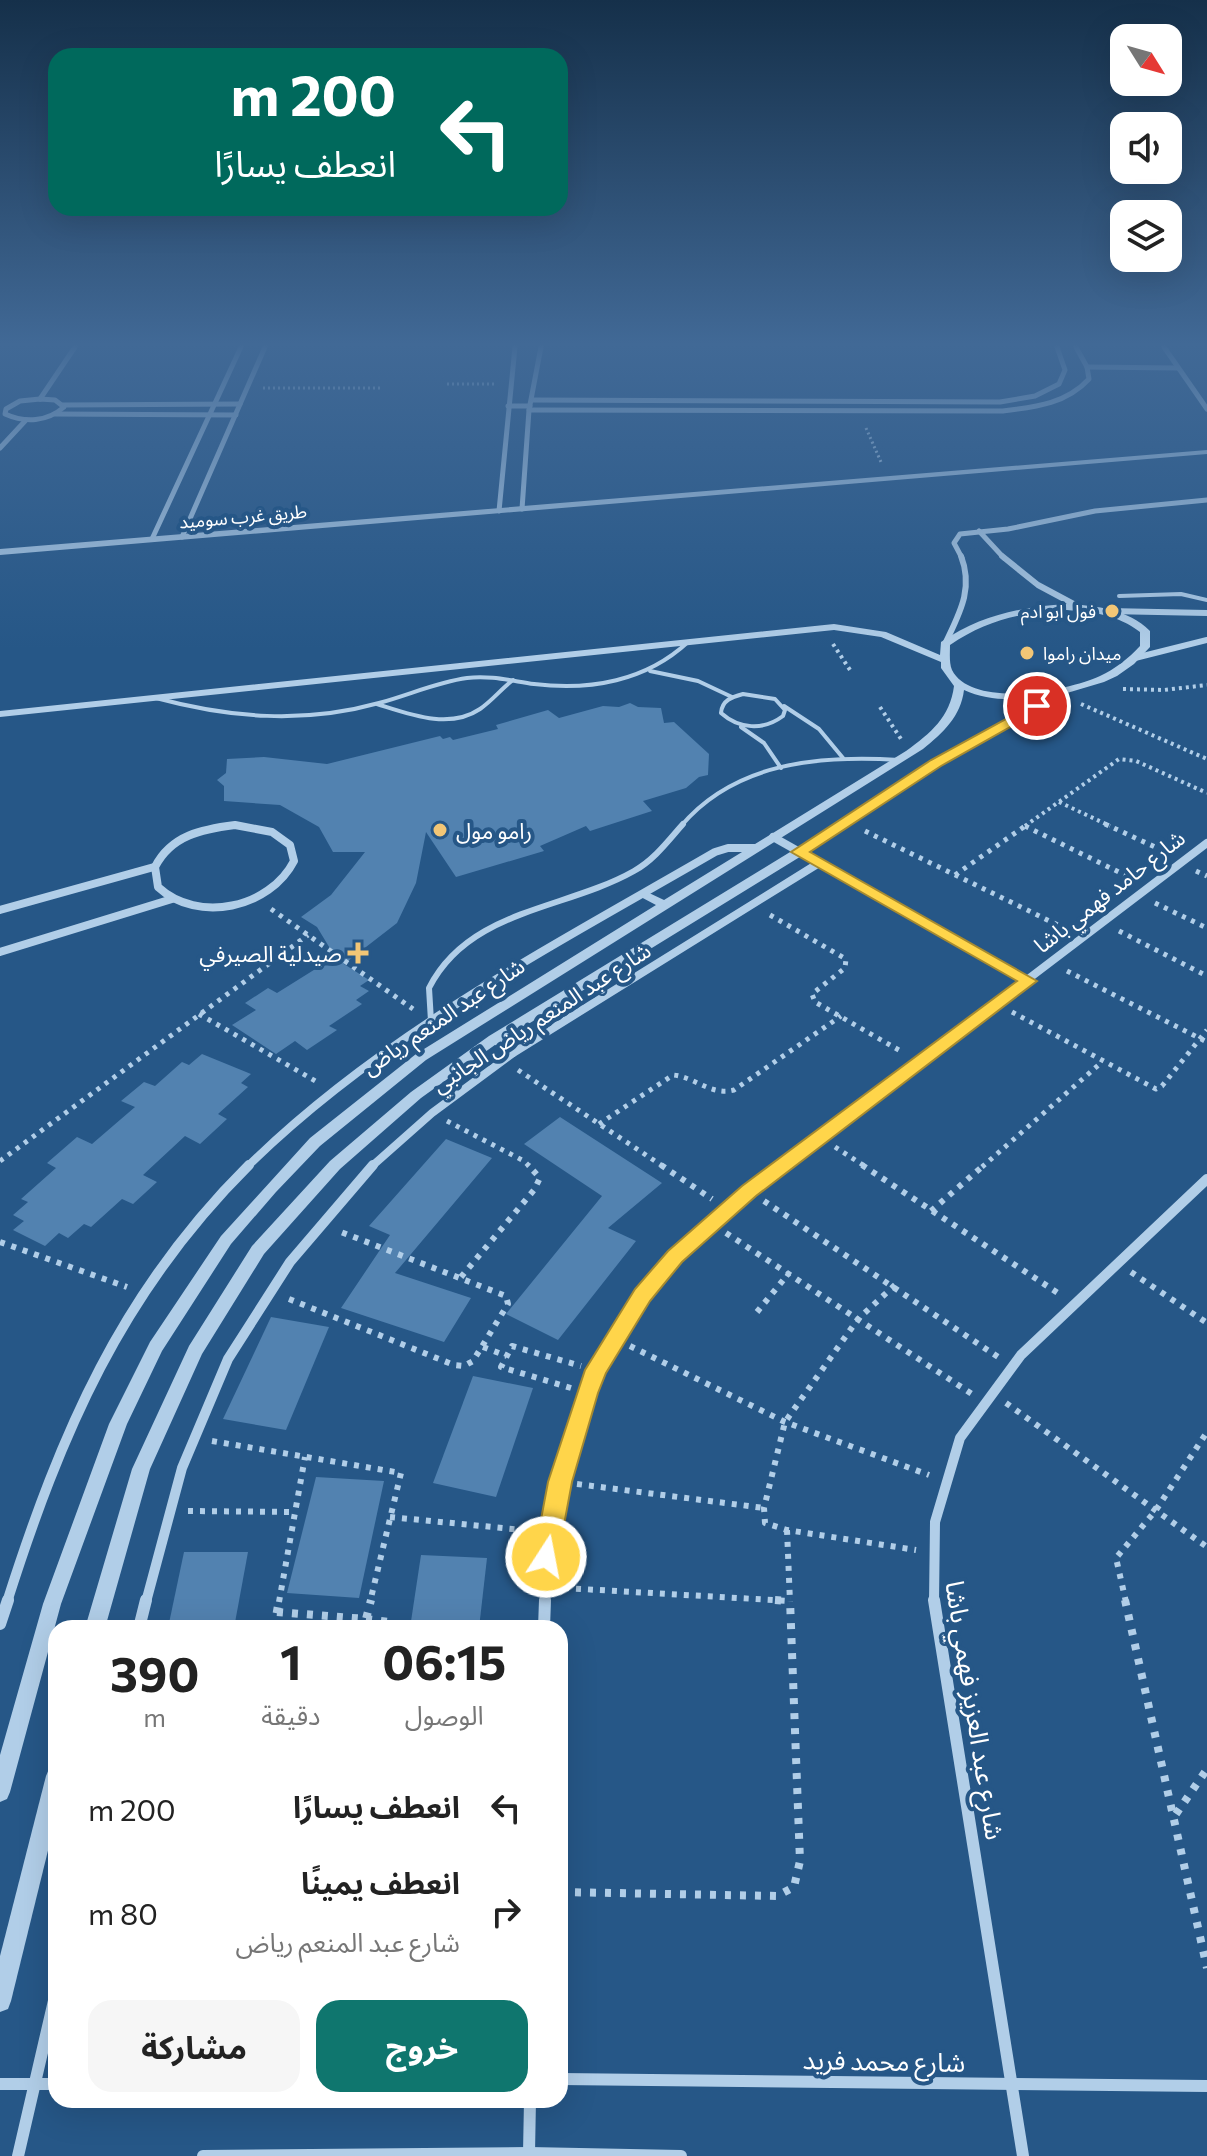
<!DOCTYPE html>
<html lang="ar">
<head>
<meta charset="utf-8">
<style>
	:root { --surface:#fff; --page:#f6f6f6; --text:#222; --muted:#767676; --accent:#0f766e }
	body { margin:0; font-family:Commissioner,"Noto Sans Arabic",sans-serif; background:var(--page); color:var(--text); direction:rtl; height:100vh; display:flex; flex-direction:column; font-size:30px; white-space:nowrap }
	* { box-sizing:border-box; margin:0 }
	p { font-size:26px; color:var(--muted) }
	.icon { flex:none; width:44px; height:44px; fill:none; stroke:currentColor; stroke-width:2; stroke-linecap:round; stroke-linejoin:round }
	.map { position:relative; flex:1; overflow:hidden; direction:ltr }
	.panel { position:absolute; left:48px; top:1620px; width:520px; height:488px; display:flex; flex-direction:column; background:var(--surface); border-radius:24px; box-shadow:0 8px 32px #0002; direction:rtl }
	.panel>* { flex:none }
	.banner { position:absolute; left:48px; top:48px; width:520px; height:168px; border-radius:24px; box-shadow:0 8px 32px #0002; direction:rtl; background:#00695c; color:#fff; overflow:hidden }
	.needle { width:52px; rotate:127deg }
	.controls { position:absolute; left:1110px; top:24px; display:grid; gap:16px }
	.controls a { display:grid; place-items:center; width:72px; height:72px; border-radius:16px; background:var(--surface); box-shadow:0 8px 32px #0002; font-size:40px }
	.pin { position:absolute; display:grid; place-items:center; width:68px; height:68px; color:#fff; margin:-34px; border:4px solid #fff; border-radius:50%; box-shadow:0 2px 8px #0007 }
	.me { position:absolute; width:88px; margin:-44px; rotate:11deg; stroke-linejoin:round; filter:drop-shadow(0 0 6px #0008) }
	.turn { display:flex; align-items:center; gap:28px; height:168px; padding:0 40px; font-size:36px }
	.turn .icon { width:104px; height:104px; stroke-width:2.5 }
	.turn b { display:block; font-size:56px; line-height:68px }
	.eta { display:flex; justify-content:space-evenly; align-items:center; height:136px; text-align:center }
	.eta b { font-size:48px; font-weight:700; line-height:56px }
	.primary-button { display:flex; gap:16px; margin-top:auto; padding:16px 40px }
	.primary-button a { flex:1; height:92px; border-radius:24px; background:var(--accent); color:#fff; font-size:32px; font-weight:700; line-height:92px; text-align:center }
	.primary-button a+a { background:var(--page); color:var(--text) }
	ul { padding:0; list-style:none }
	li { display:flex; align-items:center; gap:24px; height:104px; padding:0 40px }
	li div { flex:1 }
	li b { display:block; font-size:30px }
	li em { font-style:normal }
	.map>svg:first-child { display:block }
	.building { fill:#5282b0 }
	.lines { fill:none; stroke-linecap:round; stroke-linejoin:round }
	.path-far4 { stroke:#b1cee8; stroke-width:3; stroke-dasharray:2 3; stroke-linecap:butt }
	.path-far3 { stroke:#b1cee8; stroke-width:4; stroke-dasharray:3 4; stroke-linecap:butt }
	.path-far2 { stroke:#b1cee8; stroke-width:5; stroke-dasharray:4 6; stroke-linecap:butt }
	.path-far1 { stroke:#b1cee8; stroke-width:6; stroke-dasharray:5 7; stroke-linecap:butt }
	.path { stroke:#b1cee8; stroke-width:8; stroke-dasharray:6 9; stroke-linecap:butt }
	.service-far1 { stroke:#b1cee8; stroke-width:4 }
	.service { stroke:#b1cee8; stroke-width:6 }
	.minor-far4 { stroke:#b1cee8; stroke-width:5 }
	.minor-far3 { stroke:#b1cee8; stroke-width:6 }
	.minor-far2 { stroke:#b1cee8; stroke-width:8 }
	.minor-far1 { stroke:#b1cee8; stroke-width:10 }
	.minor { stroke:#b1cee8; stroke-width:12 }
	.tertiary { fill:#b1cee8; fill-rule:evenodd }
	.route { fill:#ffd54a; stroke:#a68a30; stroke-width:2 }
	.poi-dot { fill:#f2c676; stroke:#265787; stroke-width:3 }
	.labels { text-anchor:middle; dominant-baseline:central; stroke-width:8; stroke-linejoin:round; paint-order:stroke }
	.far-street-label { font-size:18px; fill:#fff; stroke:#265787 }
	.far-poi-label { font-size:18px; fill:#fff; stroke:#265787; text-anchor:end }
	.poi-label { font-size:22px; fill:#fff; stroke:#265787; text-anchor:start }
	.street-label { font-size:22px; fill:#fff; stroke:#265787 }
	.near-street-label { font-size:26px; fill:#fff; stroke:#265787 }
</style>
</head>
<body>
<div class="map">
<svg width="1207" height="2156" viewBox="0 0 1207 2156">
	<rect width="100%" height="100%" fill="#265787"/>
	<!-- building -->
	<g class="building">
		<polygon points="630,703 638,707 661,708 664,723 674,722 709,754 708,775 699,777 686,788 643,801 652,811 590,831 586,826 540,846 544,851 456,877 426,832 416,883 397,923 344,964 369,980 360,986 369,991 356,1000 362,1004 329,1026 337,1030 307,1050 295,1041 276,1054 232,1025 256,1010 245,1003 268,988 277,993 333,958 337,960 317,927 301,917 331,895 365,852 333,852 319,827 280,805 224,801 224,786 217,780 226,773 227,759 264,757 327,764 440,736 443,739 450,737 453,740 498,729 496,725 548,710 559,718 603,706 619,707"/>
		<polygon points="202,1054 251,1074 241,1083 248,1087 218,1114 227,1119 200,1144 185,1136 143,1175 157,1182 133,1204 122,1199 91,1227 84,1224 68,1238 59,1233 45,1246 13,1230 24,1221 13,1215 28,1202 21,1199 56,1168 47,1163 77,1137 92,1144 135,1107 121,1101 144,1082 155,1086 182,1062 189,1065"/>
		<polygon points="560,1117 662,1183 608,1228 636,1241 558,1340 506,1314 602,1196 524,1144"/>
		<polygon points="446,1139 492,1158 395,1273 471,1298 444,1342 341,1308 390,1235 369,1226"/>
		<polygon points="271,1317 329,1327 286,1430 223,1419"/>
		<polygon points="473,1376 533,1388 496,1497 433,1483"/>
		<polygon points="316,1477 384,1481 359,1598 287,1593"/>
		<polygon points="184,1552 248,1552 234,1628 168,1628"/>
		<polygon points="421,1555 487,1558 479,1628 410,1628"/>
	</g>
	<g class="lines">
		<!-- path-far4 -->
		<g class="path-far4">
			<polyline points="447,384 497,384"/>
			<polyline points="263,388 382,388"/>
			<polyline points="866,428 881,462"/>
		</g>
		<!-- path-far3 -->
		<g class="path-far3">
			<polyline points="833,644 850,670"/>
			<polyline points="1123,689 1164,690 1207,685"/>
			<polyline points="1081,704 1207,759"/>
			<polyline points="880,707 901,739"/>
			<polyline points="1059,802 1110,826"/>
			<polyline points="1025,826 1119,759 1136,761 1207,793"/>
		</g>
		<!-- path-far2 -->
		<g class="path-far2">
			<polyline points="1105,824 1166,852"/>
			<polyline points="1025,826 1131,878"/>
			<polyline points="865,831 1064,928"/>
			<polyline points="1196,871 1207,876"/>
			<polyline points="955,875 1028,824"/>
			<polyline points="1155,903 1207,928"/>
			<polyline points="271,909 413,1009"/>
			<polyline points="770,915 846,959 845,968 812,994 815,1002 904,1053"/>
			<polyline points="1119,931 1207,976"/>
			<polyline points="1067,971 1207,1042"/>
			<polyline points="1012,1012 1156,1089 1162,1086 1207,1030"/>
			<polyline points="199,1014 319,1083"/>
			<polyline points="518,1070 664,1167"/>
			<polyline points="447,1121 524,1161 530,1167"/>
			<path d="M599,1124L673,1075C695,1077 711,1096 734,1090L841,1016"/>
			<polyline points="835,1147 866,1167"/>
			<polyline points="0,1161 308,935"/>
			<polyline points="982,1167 1102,1062"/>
		</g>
		<!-- path-far1 -->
		<g class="path-far1">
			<polyline points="661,1165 712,1199"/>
			<polyline points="862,1165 1061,1295"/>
			<polyline points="764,1201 998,1357"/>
			<polyline points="931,1211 984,1165"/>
			<polyline points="726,1233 972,1394"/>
			<polyline points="0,1242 127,1287"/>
			<polyline points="1131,1272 1207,1323"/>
			<polyline points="461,1277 534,1190 540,1178 528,1165"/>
			<polyline points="895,1285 858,1319 785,1422 764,1508 765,1523 787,1530 916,1550"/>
			<polyline points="289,1299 454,1365 464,1366 473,1361 508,1304 506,1296 341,1232"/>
			<polyline points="757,1312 789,1273"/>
			<polyline points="630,1346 785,1422 929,1475"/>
			<polyline points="483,1347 507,1356"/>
			<polyline points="571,1388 501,1367 512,1346 581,1366"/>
			<polyline points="1006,1403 1207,1547"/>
			<polyline points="212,1441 401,1473 370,1602"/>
			<polyline points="577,1484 764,1508"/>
			<polyline points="188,1511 295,1512"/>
			<polyline points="390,1517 533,1531"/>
			<polyline points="787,1530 790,1602"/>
			<polyline points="564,1588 790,1601"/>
			<polyline points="279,1602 305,1457"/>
			<polyline points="1126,1602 1116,1558 1156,1510 1207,1432"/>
		</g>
		<!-- path -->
		<g class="path">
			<polyline points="775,1600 790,1601"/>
			<polyline points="1125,1600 1207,1968"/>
			<polyline points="277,1612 366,1619 371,1600"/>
			<polyline points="366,1619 390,1622 398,1628"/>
			<polyline points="274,1628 279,1600"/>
			<polyline points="1176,1814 1207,1769"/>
			<polyline points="560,1892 777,1896 794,1887 800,1861 790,1600"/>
		</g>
		<!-- service-far1 -->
		<g class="service-far1">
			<polyline points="1119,596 1181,594 1207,600"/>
			<polyline points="650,671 698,681 732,697"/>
			<path d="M743,694L775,699L785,710L783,716C763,731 739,729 721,713C722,700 732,697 743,694Z"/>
			<path d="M156,698C230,718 304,724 379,703C409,695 437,682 467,678C490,675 512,681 534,684C590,691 646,681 688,642"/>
			<path d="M377,704C409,714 449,730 480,709C492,701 501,689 513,680"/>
			<polyline points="784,706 819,729 843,758"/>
			<polyline points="741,727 764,743 781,768"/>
			<path d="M681,826C735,762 820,755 899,760"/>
		</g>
		<!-- service -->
		<path class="service" d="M431,1021L429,988C469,909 565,910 634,871C654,860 668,841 683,824"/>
		<!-- minor-far4 -->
		<g class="minor-far4">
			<polyline points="1164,347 1207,409"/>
			<polyline points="1087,367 1178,368"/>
			<path d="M40,399L55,400L64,407C47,422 25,423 5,414L6,409L20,401Z"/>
			<polyline points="40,399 75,347"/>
			<polyline points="532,400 1000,402 1035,396 1059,384 1065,370 1057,347"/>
			<polyline points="63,405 240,404"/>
			<polyline points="508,406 530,406"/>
			<path d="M529,410L1003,411C1035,407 1066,404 1089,379L1087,367L1076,347"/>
			<polyline points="55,414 236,415"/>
			<polyline points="0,448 26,420"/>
			<polyline points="522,509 529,410 541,347"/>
			<polyline points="499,511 515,347"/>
			<polyline points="979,531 1004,558"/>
			<polyline points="182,537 265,347"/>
			<polyline points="152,539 241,347"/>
			<polyline points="962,558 954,543 960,534 1008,529 1095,511 1207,500"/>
		</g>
		<!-- minor-far3 -->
		<g class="minor-far3">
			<polyline points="1002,556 1038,585 1081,608"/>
			<polyline points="1108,611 1207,613"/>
			<path d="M945,644C959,614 974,589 961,556"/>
			<polyline points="1135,658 1207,640"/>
			<polyline points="229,826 239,826"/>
		</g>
		<!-- minor-far2 -->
		<g class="minor-far2">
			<path d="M235,825L272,832L290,845L294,861C270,908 198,924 158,887L155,867C171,835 203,829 235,825Z"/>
			<polyline points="773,837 1029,981"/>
			<polyline points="0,910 154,867"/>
			<polyline points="0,952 172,899"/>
			<polyline points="494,1039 513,1053"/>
			<path d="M247,1167C382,1034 553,946 715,852L728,848H756"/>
			<polyline points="371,1167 432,1113 513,1053 819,863"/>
			<polyline points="781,1167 1207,843"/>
		</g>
		<!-- minor-far1 -->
		<g class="minor-far1">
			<path d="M7,1602C61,1433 121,1292 249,1165"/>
			<polyline points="146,1602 182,1468 228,1359 290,1262 373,1165"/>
			<path d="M545,1602C548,1483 589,1342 676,1256C709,1223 746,1193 783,1165"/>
			<polyline points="934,1602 935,1522 960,1438 1021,1355 1207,1179"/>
		</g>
		<!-- minor -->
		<g class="minor">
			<polyline points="934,1600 1023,2156"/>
			<polyline points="0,1624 8,1600"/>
			<polyline points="139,1628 146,1600"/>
			<polyline points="544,1628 545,1600"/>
			<polyline points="560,2079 1207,2086"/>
			<polyline points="0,2084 56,2084"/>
			<polyline points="529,2153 530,2100"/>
			<polyline points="18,2156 56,1992"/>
			<polyline points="203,2156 529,2153 681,2156"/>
		</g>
		<!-- tertiary -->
		<g class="tertiary">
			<polygon points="1207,450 1207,454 0,555 0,549"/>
			<path d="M1067,604C1097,606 1128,609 1150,631V647L1134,664L1117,676L1104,682L1067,693L940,765L803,855L499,1042L421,1098L340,1169L264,1254L202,1354L150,1469L105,1628H85L132,1469L189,1346L252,1246L330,1161L411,1092L489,1036L795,849L932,761L1046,696C1019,700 989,702 964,690C961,716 943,733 923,749L426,1060L320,1146L276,1192L231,1244L162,1351L127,1424L61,1604L10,1792L7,1799L0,1802V1755L43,1604L109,1424L150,1342L221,1236L310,1138L416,1054L656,905L637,895L639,892H647L664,900L906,751C931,733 950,717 954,686L941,668V662L881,637L834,630L0,717V711L834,624L886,632L940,655L941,642C981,615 1020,607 1067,604ZM1067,610C1094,612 1118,615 1140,632V646C1128,659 1115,669 1100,676C1068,691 972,709 952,670C949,663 950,653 950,645C987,620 1023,612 1067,610Z"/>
			<polygon points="56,1766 56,1818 11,2001 8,2009 0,2012 0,1956 46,1776 49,1769"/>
		</g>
	</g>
	<!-- sky -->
	<linearGradient id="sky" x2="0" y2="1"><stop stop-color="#15304a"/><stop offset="0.53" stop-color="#416996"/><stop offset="1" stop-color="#416996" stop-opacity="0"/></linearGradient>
	<rect width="1207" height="649" fill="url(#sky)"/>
	<!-- route -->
	<polygon class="route" points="1037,702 1042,703 1042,709 941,766 810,852 1037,981 756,1196 682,1262 650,1301 606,1373 598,1393 572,1482 558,1557 555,1564 546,1567 538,1564 534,1557 548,1482 585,1370 635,1289 668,1251 742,1186 1017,981 791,852 931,760"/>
	<!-- markers -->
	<g class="poi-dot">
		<circle cx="1112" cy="611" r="8"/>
		<circle cx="1027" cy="653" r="8"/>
		<circle cx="440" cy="830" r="8"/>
		<path d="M354 941h8v8h8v8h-8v8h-8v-8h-8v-8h8z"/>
	</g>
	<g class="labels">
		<!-- far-street labels -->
		<g class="far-street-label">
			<text transform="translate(243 516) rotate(-5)">طريق غرب سوميد</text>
		</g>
		<!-- far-poi labels -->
		<g class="far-poi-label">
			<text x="1096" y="611">فول ابو ادم</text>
			<text x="1043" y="653" text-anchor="start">ميدان راموا</text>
		</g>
		<!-- poi labels -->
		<g class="poi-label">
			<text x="456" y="830">رامو مول</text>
			<text x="342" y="953" text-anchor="end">صيدلية الصيرفي</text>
		</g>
		<!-- street labels -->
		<g class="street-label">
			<text transform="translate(1109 891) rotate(-38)">شارع حامد فهمي باشا</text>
			<text transform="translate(443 1016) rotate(-34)">شارع عبد المنعم رياض</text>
			<text transform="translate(541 1017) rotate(-33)">شارع عبد المنعم رياض الجانبي</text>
		</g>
		<!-- near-street labels -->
		<g class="near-street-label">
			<text transform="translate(976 1710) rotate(81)">شارع عبد العزيز فهمي باشا</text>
			<text transform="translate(884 2060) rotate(1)">شارع محمد فريد</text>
		</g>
	</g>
</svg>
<div class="controls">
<a><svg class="needle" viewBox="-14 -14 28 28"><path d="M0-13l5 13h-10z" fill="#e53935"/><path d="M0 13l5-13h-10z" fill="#767676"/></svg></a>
<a><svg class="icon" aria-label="sound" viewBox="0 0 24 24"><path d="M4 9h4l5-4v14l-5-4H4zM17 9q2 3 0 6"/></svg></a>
<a><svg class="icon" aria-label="layers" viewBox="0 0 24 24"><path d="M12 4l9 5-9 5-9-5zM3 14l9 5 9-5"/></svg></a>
</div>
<div class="pin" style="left:1037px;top:706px;background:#d93025"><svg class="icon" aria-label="arrive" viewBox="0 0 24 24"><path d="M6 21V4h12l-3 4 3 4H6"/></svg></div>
<svg class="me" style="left:546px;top:1557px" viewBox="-20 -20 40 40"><circle r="17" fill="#ffd54a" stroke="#fff" stroke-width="3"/><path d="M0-11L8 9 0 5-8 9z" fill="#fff"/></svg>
<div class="banner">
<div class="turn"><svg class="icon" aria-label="left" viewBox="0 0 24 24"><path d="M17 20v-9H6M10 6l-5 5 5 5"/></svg><div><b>200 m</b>انعطف يسارًا</div></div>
</div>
<section class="panel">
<div class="eta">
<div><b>06:15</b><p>الوصول</p></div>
<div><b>1</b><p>دقيقة</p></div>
<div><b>390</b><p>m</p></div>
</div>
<ul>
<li><svg class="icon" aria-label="left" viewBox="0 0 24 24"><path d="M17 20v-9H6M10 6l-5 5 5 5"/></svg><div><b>انعطف يسارًا</b></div><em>200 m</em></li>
<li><svg class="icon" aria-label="right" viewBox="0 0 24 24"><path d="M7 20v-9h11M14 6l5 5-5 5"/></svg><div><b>انعطف يمينًا</b><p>شارع عبد المنعم رياض</p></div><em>80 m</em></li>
</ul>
<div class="primary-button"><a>خروج</a><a>مشاركة</a></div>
</section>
</div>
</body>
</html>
